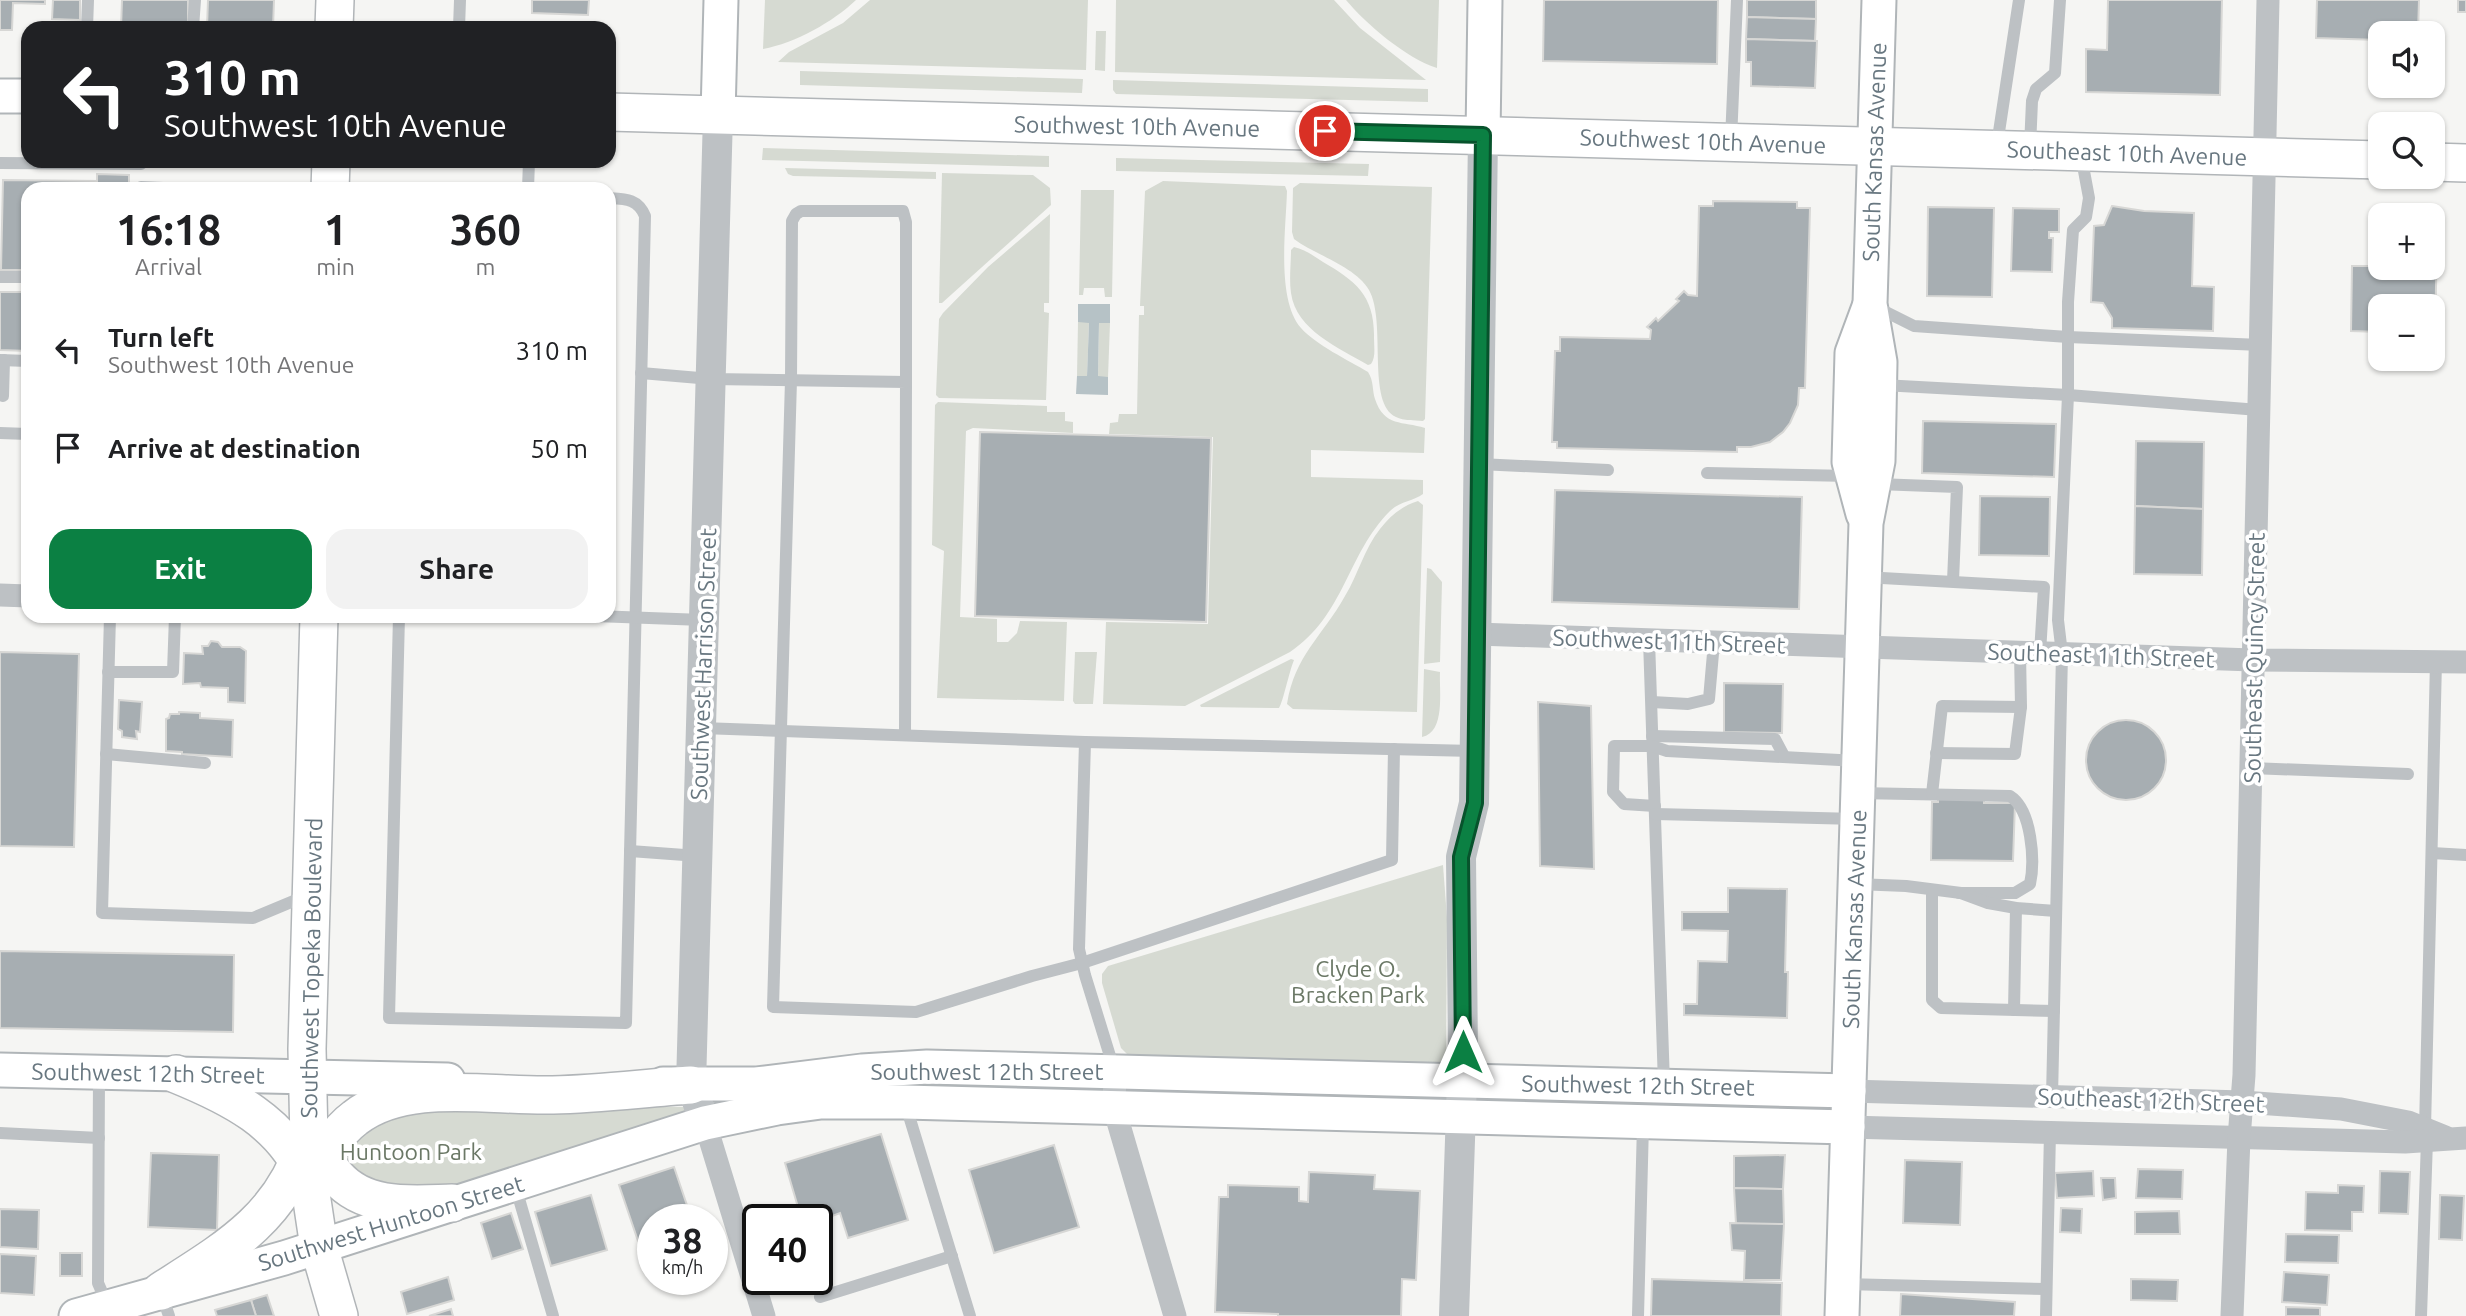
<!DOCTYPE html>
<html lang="en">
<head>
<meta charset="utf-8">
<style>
	:root { --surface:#fff; --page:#f2f2f2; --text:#202124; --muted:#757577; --accent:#0b8043 }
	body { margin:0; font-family:Ubuntu,sans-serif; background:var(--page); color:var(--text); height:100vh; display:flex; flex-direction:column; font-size:26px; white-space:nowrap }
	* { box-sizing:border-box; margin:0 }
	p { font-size:23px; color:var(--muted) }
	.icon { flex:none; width:38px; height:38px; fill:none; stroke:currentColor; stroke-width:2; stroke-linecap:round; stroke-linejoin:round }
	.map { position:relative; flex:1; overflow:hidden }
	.panel { position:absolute; left:21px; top:182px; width:595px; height:441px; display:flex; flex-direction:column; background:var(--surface); border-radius:21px; box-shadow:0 2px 5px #0004 }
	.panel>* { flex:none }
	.guide { position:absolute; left:21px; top:21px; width:595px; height:147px; border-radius:21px; box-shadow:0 2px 5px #0004; background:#202124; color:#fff; overflow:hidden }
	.buttons { position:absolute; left:2368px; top:21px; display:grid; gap:14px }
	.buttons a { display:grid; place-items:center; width:77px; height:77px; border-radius:14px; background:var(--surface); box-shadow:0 2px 5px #0004; font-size:35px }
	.speed { position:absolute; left:637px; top:1204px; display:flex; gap:14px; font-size:35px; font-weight:700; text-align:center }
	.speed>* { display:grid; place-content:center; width:91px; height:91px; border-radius:50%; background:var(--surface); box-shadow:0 2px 5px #0004; line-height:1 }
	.speed small { font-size:18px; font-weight:400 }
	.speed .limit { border:4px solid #111; border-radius:10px; background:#fff; color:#111 }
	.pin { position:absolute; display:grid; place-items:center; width:60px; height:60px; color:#fff; margin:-30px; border:4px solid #fff; border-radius:50%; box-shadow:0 2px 7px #0007 }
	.me { position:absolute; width:77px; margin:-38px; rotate:0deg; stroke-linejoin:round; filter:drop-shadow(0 0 5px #0008) }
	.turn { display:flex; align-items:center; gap:24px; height:147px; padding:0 28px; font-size:32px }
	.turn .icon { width:91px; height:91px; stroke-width:2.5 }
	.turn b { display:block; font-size:49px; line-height:60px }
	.eta { display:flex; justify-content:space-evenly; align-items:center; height:119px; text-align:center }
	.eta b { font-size:42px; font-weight:600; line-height:49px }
	.action { display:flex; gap:14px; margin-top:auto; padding:14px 28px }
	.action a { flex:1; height:80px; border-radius:21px; background:var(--accent); color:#fff; font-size:28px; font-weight:600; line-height:80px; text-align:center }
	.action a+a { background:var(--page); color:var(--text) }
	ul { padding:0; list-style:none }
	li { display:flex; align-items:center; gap:21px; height:98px; padding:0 28px }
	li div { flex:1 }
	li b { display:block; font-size:26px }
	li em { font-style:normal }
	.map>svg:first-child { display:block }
	.green { fill:#d6dad2 }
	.water { fill:#b6c2c6 }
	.building { fill:#a7aeb2; stroke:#d7d7d5; stroke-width:2 }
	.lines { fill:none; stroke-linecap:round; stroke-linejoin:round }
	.secondary-casing { stroke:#b0b5b8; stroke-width:37 }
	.primary-casing { stroke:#b1b5b8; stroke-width:40 }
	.service { stroke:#bdc1c4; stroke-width:12 }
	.minor { stroke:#bdc1c4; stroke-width:23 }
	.tertiary { stroke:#bdc1c4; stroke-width:30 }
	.secondary { stroke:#fff; stroke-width:33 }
	.primary { stroke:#fff; stroke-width:37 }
	.route-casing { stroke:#07532c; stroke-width:18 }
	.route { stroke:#0b8043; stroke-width:12 }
	.labels { text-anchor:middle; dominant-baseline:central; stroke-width:7; stroke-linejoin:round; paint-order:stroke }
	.street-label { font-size:23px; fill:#687780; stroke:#fff }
	.park-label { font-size:23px; fill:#6b7866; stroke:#fff }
</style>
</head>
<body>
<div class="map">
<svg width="2466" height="1316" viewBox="0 0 2466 1316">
	<rect width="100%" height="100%" fill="#f5f5f3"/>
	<!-- green -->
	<g class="green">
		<path d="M765,0H856C833,22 795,43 763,49Z"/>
		<polygon points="870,0 1088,0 1086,70 778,62 789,52 843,23"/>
		<polygon points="1116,0 1334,0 1360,28 1426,80 1115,72"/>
		<path d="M1346,0H1439L1437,68C1407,59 1366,24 1346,0Z"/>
		<polygon points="1096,31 1106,31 1105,71 1095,70"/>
		<polygon points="800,71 1083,79 1082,93 800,85"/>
		<polygon points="1113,80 1428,89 1428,102 1116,94 1113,90"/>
		<polygon points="763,148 1049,156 1049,167 762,160"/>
		<polygon points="1116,158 1369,164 1368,176 1116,171"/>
		<polygon points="785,168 936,172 936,179 793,176 788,174"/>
		<polygon points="942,173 1033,175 1050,188 1051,205 942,303 939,303"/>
		<path d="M1163,181L1285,186L1287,191C1286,229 1276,299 1301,328C1316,345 1348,360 1368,372C1374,381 1372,390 1375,399C1384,427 1403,421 1425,428L1424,453L1311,450V477L1423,480V494C1414,501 1400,501 1390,511C1347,554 1345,615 1290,652L1185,706L1103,704L1106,622L1208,624L1213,437L1109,434L1110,423L1118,422L1119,414H1137L1139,315H1144V306H1140L1145,191Z"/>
		<path d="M1300,183L1432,187L1425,419L1423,421C1414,420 1404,421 1396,417C1366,403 1387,322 1369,290C1355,266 1315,255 1294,239L1292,232L1293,188Z"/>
		<polygon points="1081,190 1114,190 1112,297 1105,297 1104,288 1084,288 1083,295 1079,295"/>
		<polygon points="1050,214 1049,303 1044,303 1044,312 1049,313 1046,400 939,398 936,395 939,319 943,313 988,267"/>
		<path d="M1294,247C1304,249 1314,256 1323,262C1356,281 1375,296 1374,338C1374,347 1376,357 1371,364L1368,365C1339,348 1296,330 1291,293C1289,279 1291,264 1291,250Z"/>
		<polygon points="1078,322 1089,322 1087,377 1077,376"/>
		<polygon points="1099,322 1110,323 1108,377 1098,377"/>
		<polygon points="938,402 1047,406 1047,412 1065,412 1065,421 1073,422 1073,433 973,428 966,431 960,617 997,619 997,642 1008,642 1017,633 1020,621 1067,622 1064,701 937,698 944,551 932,545 935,405"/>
		<path d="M1418,501L1423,505L1417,712L1293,709L1287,704C1295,655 1322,637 1345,596C1358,575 1364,549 1380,529C1390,516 1402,506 1418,501Z"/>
		<polygon points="1427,568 1431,569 1442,582 1440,662 1424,664"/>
		<polygon points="1075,652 1097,652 1093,704 1075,704 1073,701"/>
		<path d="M1291,659L1294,660C1289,672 1283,702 1279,708L1201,707L1200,705Z"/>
		<path d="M1424,669L1440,672C1439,691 1446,732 1422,737Z"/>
		<polygon points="1443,865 1447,918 1446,1064 1443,1068 1131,1058 1121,1048 1102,983 1102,974 1108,966"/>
		<polygon points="644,1106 683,1107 687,1109 685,1112 433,1194 380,1192 336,1152 383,1111"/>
	</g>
	<!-- water -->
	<polygon class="water" points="1078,304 1110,304 1110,323 1099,323 1098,376 1108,377 1108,395 1076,394 1077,376 1087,376 1089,323 1078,322"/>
	<!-- building -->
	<g class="building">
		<polygon points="0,0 45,0 45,4 13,3 12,30 0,30"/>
		<polygon points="53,0 80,0 80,20 52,19"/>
		<polygon points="122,0 188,0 188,28 121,28"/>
		<polygon points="208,0 274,0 273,28 207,28"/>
		<polygon points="532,0 589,0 588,15 532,13"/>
		<polygon points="1544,0 1718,0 1717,64 1543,61"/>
		<polygon points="1747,0 1816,0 1816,19 1747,17"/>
		<polygon points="2108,0 2222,0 2220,95 2086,92 2086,49 2107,50"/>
		<polygon points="2317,0 2419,0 2418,33 2380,33 2380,40 2316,38"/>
		<rect x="2458" y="0" width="8" height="12"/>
		<polygon points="1747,17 1816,19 1815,41 1746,39"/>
		<polygon points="1746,39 1817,41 1815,88 1751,86 1751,62 1746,62"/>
		<polygon points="97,174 129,175 129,189 28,189 28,270 1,270 3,180 97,181"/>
		<polygon points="1713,201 1797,202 1797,208 1810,208 1805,388 1799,388 1798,405 1790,423 1783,432 1770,442 1751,447 1737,447 1737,452 1557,448 1557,442 1552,442 1555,351 1560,351 1560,337 1650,339 1651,330 1647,327 1656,318 1658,321 1679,301 1676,299 1684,291 1688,295 1697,296 1699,206 1713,206"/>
		<polygon points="2112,206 2144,211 2194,213 2192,286 2214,287 2213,331 2112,328 2112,318 2103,303 2091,302 2094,226 2104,225"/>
		<polygon points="1928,207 1994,208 1992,297 1927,296"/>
		<polygon points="2013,208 2059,209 2059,232 2049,232 2049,238 2053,238 2052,272 2011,271"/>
		<polygon points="2376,217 2380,217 2380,268 2432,268 2432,241 2437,241 2435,333 2432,333 2432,306 2380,306 2380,332 2351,331 2352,266 2375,266"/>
		<polygon points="0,292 28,292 28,351 0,350"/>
		<polygon points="1923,421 2056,424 2054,477 1922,473"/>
		<polygon points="980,432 1211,438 1206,622 975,616"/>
		<polygon points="2136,441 2204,442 2203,509 2135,506"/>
		<polygon points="1555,490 1802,497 1799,609 1552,602"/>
		<polygon points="1980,496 2050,497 2049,556 1979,555"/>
		<polygon points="2135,506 2203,509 2202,575 2134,574"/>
		<polygon points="211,641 218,642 222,647 240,647 246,651 245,703 228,702 228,688 201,687 200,683 183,684 184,653 203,654 202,646 208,646"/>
		<polygon points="0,652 79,654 74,847 0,846"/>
		<polygon points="1724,683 1783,684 1782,733 1724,732"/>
		<polygon points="119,700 142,702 140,732 136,731 137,739 122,737 122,731 118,729"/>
		<polygon points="1538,702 1591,706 1594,869 1540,866"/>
		<polygon points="179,712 200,713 200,718 233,720 232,757 182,754 182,752 166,751 166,719 169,718 170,714 179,714"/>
		<circle cx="2126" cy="760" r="40"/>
		<polygon points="1938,796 1984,797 1984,803 2015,803 2013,861 1931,860 1932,802 1938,802"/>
		<polygon points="1728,888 1787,889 1785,972 1788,972 1787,1018 1684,1015 1684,1004 1697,1004 1698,961 1727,962 1728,931 1682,930 1682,912 1728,912"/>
		<polygon points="0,951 234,955 233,1032 0,1028"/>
		<polygon points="881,1134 908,1220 848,1238 840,1213 827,1218 823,1207 800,1214 785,1163"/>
		<polygon points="1054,1145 1079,1227 994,1253 969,1170"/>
		<polygon points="151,1153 219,1155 217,1230 148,1227"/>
		<polygon points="1785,1155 1783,1189 1734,1188 1734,1156"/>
		<polygon points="1905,1160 1962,1162 1960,1225 1903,1223"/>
		<polygon points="674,1167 692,1220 653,1220 653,1236 638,1241 619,1185"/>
		<polygon points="2138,1169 2183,1170 2182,1199 2136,1198"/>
		<polygon points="2093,1171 2094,1196 2057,1198 2055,1173"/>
		<polygon points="2380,1171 2410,1172 2408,1214 2379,1213"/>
		<polygon points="1309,1172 1375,1175 1374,1189 1420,1191 1416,1280 1402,1279 1401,1316 1278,1316 1278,1314 1215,1312 1219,1197 1228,1197 1228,1185 1299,1187 1299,1201 1308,1202"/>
		<polygon points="2101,1178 2115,1178 2116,1198 2103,1200"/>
		<polygon points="2338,1185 2364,1186 2363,1212 2352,1212 2352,1231 2305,1230 2306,1192 2338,1193"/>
		<polygon points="1734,1188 1783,1189 1784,1224 1736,1224"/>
		<polygon points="591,1195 607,1250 551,1266 535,1212"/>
		<polygon points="2440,1195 2464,1196 2462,1240 2439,1239"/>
		<polygon points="2061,1208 2082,1209 2081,1233 2060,1232"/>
		<polygon points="0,1209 39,1210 38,1249 0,1247"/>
		<polygon points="2179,1211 2180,1234 2135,1234 2135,1212"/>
		<polygon points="511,1213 523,1249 492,1259 481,1223"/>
		<polygon points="1730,1223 1784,1224 1781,1280 1744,1280 1745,1251 1732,1250"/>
		<polygon points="2286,1234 2339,1235 2338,1263 2285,1262"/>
		<rect x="60" y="1253" width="22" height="23"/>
		<polygon points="0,1254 36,1256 34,1295 0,1293"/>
		<polygon points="2284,1272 2329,1275 2327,1305 2282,1302"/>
		<polygon points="448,1277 454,1300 407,1314 401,1292"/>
		<polygon points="1652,1279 1782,1283 1781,1316 1651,1316"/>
		<polygon points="2131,1279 2178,1280 2177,1301 2131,1300"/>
		<polygon points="1901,1294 2015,1302 2014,1316 1900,1316"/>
		<polygon points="267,1295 274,1316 256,1316 251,1300"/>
		<polygon points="251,1300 256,1316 217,1316 215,1310"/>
		<polygon points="2286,1307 2320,1308 2320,1316 2286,1316"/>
		<polygon points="451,1309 453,1316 429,1316"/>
	</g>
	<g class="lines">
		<!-- secondary casing -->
		<g class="secondary-casing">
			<g id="secondary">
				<polyline points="0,96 28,96"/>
				<polyline points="718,115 721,0"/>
				<polyline points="1483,135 1485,0"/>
				<polyline points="1863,514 1849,462 1852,353 1869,307"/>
				<polyline points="0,1070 448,1080"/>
				<polyline points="663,1084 756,1084 862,1071 927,1067 1849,1091"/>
				<polyline points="76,1316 284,1258 705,1123 777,1108 821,1102 905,1102 1848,1127"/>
				<polyline points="1842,1316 1866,523 1878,461 1879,414 1880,362 1870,304 1879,0"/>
			</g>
		</g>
		<!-- primary casing -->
		<g class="primary-casing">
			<g id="primary">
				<polyline points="334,28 335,0"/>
				<polyline points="609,112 2380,160"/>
				<polyline points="2432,162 2466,163"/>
				<polyline points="330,189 331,161"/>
				<polyline points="319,616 307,1049 310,1187 319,1247 339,1316"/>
				<path d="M176,1074C230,1096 284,1122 307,1180"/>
				<path d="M313,1139C320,1152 327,1166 337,1177C366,1210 413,1204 452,1203"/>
				<path d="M311,1185C323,1160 332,1135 355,1118C406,1078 491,1097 553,1095C599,1094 645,1088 691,1085"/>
				<path d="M161,1291C225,1250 281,1219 305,1143"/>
			</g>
		</g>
		<!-- service -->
		<g class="service">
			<polyline points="87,28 88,0"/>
			<polyline points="193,28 195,0"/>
			<polyline points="459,28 460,0"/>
			<polyline points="1731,140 1737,0"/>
			<polyline points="1997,145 2019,0"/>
			<polyline points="2030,147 2032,101 2036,89 2055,73 2060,0"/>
			<polyline points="0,163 141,164"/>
			<polyline points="141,187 185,189"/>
			<polyline points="528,189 529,161"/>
			<polyline points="0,277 28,277"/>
			<polyline points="1874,306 1914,326 2068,337 2261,345"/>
			<polyline points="0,360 28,361"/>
			<polyline points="641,373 711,379 906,382 905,735"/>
			<polyline points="906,382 906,222 903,211 801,211 796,214 792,221 791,380 773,1007 916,1012 1032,976 1082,963 1392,860 1394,749"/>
			<polyline points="1882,385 2068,395 2068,302 2073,230 2086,217 2089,198 2081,155"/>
			<polyline points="3,396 4,360"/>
			<polyline points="0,433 28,434"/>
			<polyline points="1479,464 1608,470"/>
			<polyline points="1707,473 1850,476"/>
			<polyline points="1877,484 1957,487 1953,581"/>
			<polyline points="1864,577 2044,587 2040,653"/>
			<polyline points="110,616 102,913 253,918 308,895"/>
			<path d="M399,616L389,1018L626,1023L645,216C638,199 626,199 609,198"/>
			<polyline points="595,616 703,620"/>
			<polyline points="1649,640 1664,1084"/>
			<polyline points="108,672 173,672 175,616"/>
			<polyline points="1652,702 1688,704 1709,699 1714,642"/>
			<polyline points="702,728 1085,742 1474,751"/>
			<polyline points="1652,736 1775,739 1784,756"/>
			<polyline points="1085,742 1079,949 1085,975 1114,1069"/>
			<polyline points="1936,753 2015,754 2021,707 2020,652"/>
			<polyline points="106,754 205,763"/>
			<polyline points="2251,768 2408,774"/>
			<path d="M1858,793L2010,796C2032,810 2035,861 2030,884L2015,893H1959"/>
			<polyline points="1932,794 1942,706 2021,707"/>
			<polyline points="1655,806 1624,804 1613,792 1614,746 1652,746 1667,751 1858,761"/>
			<polyline points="1655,814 1857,819"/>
			<polyline points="630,851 698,856"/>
			<polyline points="2432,853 2466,855"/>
			<polyline points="1856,884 1906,886 1961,893 1988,903 2016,908 2056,911"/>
			<polyline points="1932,890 1932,1000 1941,1008 2054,1011"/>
			<polyline points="2014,1010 2016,908"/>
			<polyline points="99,1074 98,1283 108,1306"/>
			<polyline points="2052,1097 2062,654 2058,620 2068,395 2259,410"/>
			<polyline points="906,1106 970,1316"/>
			<polyline points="2425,1129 2436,661"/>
			<polyline points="0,1133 99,1138"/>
			<polyline points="515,1185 553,1316"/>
			<polyline points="1844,1284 2046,1289"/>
			<polyline points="162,1295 169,1316"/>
			<polyline points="820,1297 952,1256"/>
			<polyline points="1638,1316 1643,1124"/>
			<polyline points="2046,1316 2050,1132"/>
			<polyline points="2421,1316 2427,1140"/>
		</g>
		<!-- minor -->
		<g class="minor">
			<polyline points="0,595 28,596"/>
			<polyline points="1477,634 2253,660 2466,662"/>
			<polyline points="1115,1071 1114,1108 1175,1316"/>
			<polyline points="1849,1091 2243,1102 2341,1109 2408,1122 2445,1137"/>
			<polyline points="705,1123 764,1316"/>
			<polyline points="1848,1127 2405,1142 2466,1138"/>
			<polyline points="2232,1316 2239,1138 2244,1075 2268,0"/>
		</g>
		<!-- tertiary -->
		<g class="tertiary">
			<polyline points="705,1123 691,1085 718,115"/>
			<polyline points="1454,1316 1463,1052 1461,857 1474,803 1483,135"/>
		</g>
		<!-- secondary -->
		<use href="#secondary" class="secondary"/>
		<!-- primary -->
		<use href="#primary" class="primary"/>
	</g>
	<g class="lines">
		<!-- route casing -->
		<g class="route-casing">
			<polyline id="route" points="1325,131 1483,135 1475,803 1461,857 1463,1052"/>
		</g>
		<!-- route -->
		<use href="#route" class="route"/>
	</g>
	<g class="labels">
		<!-- street labels -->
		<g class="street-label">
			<text transform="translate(1137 126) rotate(1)">Southwest 10th Avenue</text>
			<text transform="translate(1703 141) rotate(2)">Southwest 10th Avenue</text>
			<text transform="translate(1874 152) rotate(-88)">South Kansas Avenue</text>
			<text transform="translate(2127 153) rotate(2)">Southeast 10th Avenue</text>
			<text transform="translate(1669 641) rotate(2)">Southwest 11th Street</text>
			<text transform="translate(2101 655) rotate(2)">Southeast 11th Street</text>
			<text transform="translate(2254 658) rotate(-89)">Southeast Quincy Street</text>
			<text transform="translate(703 664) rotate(-88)">Southwest Harrison Street</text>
			<text transform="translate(1854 919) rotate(-88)">South Kansas Avenue</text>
			<text transform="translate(311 968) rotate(-89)">Southwest Topeka Boulevard</text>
			<text x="987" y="1071">Southwest 12th Street</text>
			<text transform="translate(148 1073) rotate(1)">Southwest 12th Street</text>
			<text transform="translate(1638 1085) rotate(1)">Southwest 12th Street</text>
			<text transform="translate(2151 1100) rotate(2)">Southeast 12th Street</text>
			<text transform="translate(391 1223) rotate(-17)">Southwest Huntoon Street</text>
		</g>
		<!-- park labels -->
		<g class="park-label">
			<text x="1358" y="968">Clyde O.<tspan x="1358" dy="26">Bracken Park</tspan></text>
			<text x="411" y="1151">Huntoon Park</text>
		</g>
	</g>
</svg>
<div class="buttons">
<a><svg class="icon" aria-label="sound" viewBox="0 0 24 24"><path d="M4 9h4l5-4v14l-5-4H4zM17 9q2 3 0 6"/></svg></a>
<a><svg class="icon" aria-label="search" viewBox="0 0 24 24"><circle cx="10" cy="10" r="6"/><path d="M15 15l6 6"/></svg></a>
<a>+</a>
<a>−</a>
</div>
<div class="speed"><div>38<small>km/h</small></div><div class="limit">40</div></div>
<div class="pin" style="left:1325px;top:131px;background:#d93025"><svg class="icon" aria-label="arrive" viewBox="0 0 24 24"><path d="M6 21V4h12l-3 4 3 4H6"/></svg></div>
<svg class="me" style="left:1463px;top:1052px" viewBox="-20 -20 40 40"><path d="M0-17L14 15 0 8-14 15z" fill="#0b8043" stroke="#fff" stroke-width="4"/></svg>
<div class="guide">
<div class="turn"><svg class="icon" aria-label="left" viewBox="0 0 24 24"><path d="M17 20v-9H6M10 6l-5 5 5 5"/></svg><div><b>310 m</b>Southwest 10th Avenue</div></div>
</div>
<section class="panel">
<div class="eta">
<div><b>16:18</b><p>Arrival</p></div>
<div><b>1</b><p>min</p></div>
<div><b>360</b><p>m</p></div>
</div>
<ul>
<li><svg class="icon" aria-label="left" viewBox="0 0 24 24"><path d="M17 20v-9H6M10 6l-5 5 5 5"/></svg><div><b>Turn left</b><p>Southwest 10th Avenue</p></div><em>310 m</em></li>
<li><svg class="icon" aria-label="arrive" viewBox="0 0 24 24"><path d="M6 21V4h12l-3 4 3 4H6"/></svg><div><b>Arrive at destination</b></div><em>50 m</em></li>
</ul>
<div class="action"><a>Exit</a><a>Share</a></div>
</section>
</div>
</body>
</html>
